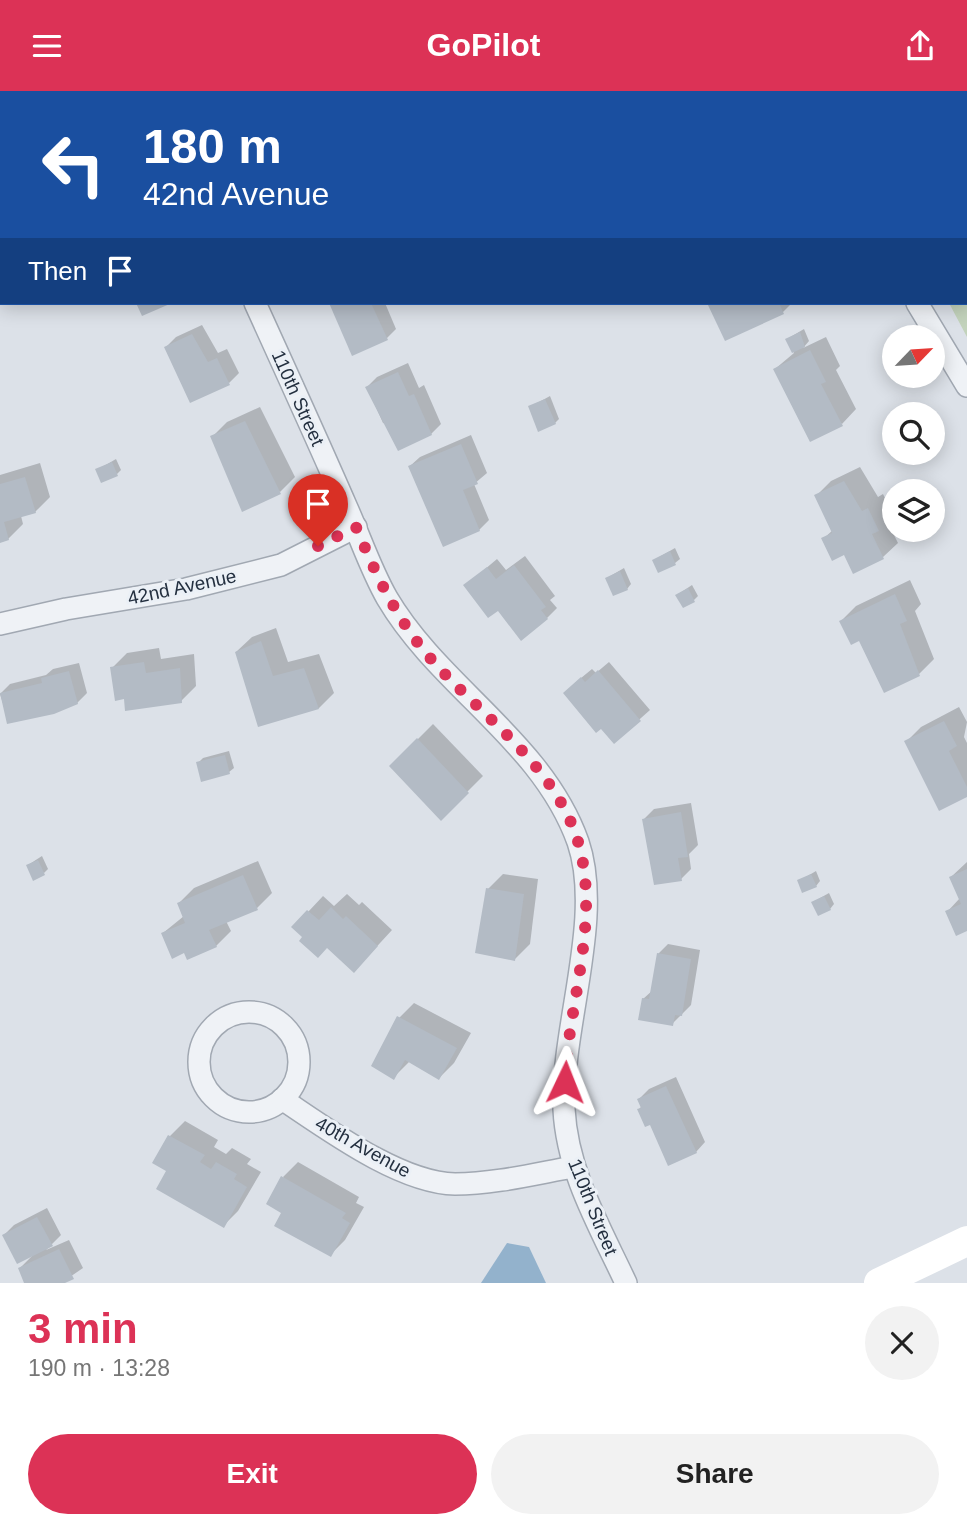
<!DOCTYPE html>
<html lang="en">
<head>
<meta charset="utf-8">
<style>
	:root { --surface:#fff; --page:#f2f2f2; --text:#222; --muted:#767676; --accent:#dc3256 }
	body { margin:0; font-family:Helvetica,sans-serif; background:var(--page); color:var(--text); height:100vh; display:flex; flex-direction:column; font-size:26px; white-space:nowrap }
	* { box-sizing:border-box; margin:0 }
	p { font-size:23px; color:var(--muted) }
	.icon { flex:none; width:38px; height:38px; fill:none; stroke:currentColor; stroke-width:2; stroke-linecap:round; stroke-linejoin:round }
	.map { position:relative; height:1192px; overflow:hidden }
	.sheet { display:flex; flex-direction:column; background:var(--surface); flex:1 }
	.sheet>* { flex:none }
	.guide { position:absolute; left:0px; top:0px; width:968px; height:214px; box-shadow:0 4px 18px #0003; background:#1a4fa0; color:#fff; overflow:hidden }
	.needle { width:46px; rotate:65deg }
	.controls { position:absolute; left:882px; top:234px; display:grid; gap:14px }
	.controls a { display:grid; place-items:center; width:63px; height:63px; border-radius:50%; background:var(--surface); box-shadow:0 4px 18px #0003; font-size:35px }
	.pin { position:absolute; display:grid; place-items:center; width:60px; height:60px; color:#fff; margin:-72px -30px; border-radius:50% 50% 50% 0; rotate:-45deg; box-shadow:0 0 7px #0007 }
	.pin .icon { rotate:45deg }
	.me { position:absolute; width:77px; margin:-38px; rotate:2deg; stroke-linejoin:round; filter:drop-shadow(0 0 5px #0008) }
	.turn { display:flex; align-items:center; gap:24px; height:147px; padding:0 28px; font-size:32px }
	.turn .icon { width:91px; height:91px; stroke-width:2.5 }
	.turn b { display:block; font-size:49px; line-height:60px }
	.then { display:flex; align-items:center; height:66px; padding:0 28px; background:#0003; gap:14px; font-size:26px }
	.round { display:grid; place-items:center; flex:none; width:74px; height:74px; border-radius:37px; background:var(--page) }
	.head { display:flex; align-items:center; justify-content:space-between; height:119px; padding:0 28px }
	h1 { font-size:42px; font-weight:700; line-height:52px; color:var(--accent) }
	.button { display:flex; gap:14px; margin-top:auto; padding:14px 28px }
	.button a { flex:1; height:80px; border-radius:42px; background:var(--accent); color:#fff; font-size:28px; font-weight:700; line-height:80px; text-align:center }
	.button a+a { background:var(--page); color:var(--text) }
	header { display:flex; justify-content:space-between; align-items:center; height:91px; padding:0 28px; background:var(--accent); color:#fff; font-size:32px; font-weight:700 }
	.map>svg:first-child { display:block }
	.green { fill:#c3d3bc }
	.water { fill:#93b2cc }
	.shadow { fill:#0003 }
	.building { fill:#b3bbc5 }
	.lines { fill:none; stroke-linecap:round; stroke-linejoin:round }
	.minor-casing { stroke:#a1a8b2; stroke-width:24 }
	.minor { stroke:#eff2f6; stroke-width:21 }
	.secondary { stroke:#fff; stroke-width:30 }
	.route { stroke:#dc3256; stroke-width:12; stroke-dasharray:0 21.6 }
	.labels { text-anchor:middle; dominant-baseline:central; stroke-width:6; stroke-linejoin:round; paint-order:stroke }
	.street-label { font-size:19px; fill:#243040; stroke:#ebf0f6 }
</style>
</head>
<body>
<header><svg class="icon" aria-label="menu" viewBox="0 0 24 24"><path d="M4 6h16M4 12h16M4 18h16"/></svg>GoPilot<svg class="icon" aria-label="share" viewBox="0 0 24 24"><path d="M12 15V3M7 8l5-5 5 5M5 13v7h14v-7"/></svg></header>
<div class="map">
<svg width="967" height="1192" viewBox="0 0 967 1192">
	<rect width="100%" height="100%" fill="#dce1e8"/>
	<!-- green -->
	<polygon class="green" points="851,0 967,0 967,246 949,212 966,212 966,2"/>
	<!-- water -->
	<polygon class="water" points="507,1152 529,1156 546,1192 481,1192"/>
	<!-- shadow -->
	<g class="shadow">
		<polygon points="246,0 313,0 311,2"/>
		<polygon points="331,212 385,212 396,238 387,247 353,262"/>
		<polygon points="709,212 792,212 783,221 726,247"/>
		<polygon points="202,234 218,262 227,258 239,282 229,292 166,256 176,246"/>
		<polygon points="804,238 809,250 803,257 826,246 840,275 836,279 856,318 842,333 775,278 794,262 787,248"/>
		<polygon points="408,272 419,297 424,294 441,333 431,343 383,332 367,296 377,286"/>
		<polygon points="550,305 559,328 555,332 530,316"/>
		<polygon points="260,316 295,386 280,401 212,346 227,331"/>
		<polygon points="471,344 487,382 474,393 489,429 479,439 410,375 420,366"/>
		<polygon points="116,368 121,379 117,383 97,379"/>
		<polygon points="40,372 50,406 35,421 21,425 23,433 8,448 0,450 0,384"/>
		<polygon points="860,376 878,406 883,403 893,423 887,430 898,452 883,466 845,462 823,448 833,439 816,405 831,390"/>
		<polygon points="675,457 680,468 675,472 654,469"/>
		<polygon points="525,465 555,505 550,509 557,517 547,527 498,517 465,495 497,468 506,479"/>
		<polygon points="624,477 631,493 627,498 607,487"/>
		<polygon points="910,489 921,513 915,520 934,568 919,583 860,548 841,530 856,515"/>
		<polygon points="692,494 698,505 694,509 677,504"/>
		<polygon points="276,537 288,571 319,563 334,602 319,617 259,634 236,561 252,546"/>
		<polygon points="159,557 161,568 194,563 196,595 181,610 112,577 127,562"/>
		<polygon points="609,571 650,619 614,651 575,592 592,578 596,582"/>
		<polygon points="79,572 87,602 77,612 9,631 0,603 10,593 46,584 53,578"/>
		<polygon points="959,616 967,631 964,646 967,652 967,704 906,651 921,636"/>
		<polygon points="433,633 483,685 441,727 391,675"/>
		<polygon points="229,660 234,677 229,681 198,672 203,667"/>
		<polygon points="691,712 698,754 689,763 691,778 681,788 644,728 654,718"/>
		<polygon points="42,765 48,778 44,782 28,774"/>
		<polygon points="258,770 272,802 257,817 226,830 231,840 216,855 185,860 163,842 184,825 179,812 194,797"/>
		<polygon points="967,771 967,838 947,821 960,807 951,786"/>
		<polygon points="816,780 820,790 816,795 799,790"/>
		<polygon points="503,783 538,788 530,853 515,868 488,798"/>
		<polygon points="829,802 834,813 830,818 813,811"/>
		<polygon points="347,803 359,814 362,811 392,839 369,864 328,855 305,846 294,836 323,805 334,815"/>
		<polygon points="668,853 700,859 691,914 672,933 643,908 653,899 658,863"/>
		<polygon points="414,912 471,942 454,972 439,987 410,970 394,986 399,927"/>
		<polygon points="676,986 705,1051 696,1061 650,1032 639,1018 642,1015 639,1008 649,998"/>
		<polygon points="185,1030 218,1049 214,1056 226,1063 232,1057 251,1068 247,1073 261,1081 238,1120 223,1135 168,1080 154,1072 170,1045"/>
		<polygon points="298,1071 359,1106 356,1112 364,1116 345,1149 330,1164 283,1086"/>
		<polygon points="47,1117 61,1144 46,1159 69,1149 83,1177 61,1192 26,1192 20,1177 33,1164 4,1144 14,1134"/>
	</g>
	<!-- building -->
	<g class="building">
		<polygon points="136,212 172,212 142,225"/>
		<polygon points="329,212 371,212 388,249 352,265"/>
		<polygon points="707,212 779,212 784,223 725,250"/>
		<polygon points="800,241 805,256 792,262 785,248"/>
		<polygon points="192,243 208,271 217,267 230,294 190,312 164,256"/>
		<polygon points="810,259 826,291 821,293 843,335 810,351 773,278"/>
		<polygon points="398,281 409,305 414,303 432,344 398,360 365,296"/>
		<polygon points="545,308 556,333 538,341 528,315"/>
		<polygon points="245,330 281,403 242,421 210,345"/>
		<polygon points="461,353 478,393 463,399 480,440 443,456 408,375"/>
		<polygon points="112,371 118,385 101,392 95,378"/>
		<polygon points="25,386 36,422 4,431 9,449 0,452 0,393"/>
		<polygon points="844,390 862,420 868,417 879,440 872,443 884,468 853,483 844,464 832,470 821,447 832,442 814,404"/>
		<polygon points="670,460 676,474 658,482 652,469"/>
		<polygon points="514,474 546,516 541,519 548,528 521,550 498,520 488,527 463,494 487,476 496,488"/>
		<polygon points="620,480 628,499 613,505 605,487"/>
		<polygon points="688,497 695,511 683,517 675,504"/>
		<polygon points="895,503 907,530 900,533 920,585 884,602 859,550 851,554 839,530"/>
		<polygon points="261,550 273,585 304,577 319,618 258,636 235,561"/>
		<polygon points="144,571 146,582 180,577 182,612 125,620 124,608 115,610 110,576"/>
		<polygon points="598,579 641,630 614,653 601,638 596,642 563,602 581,586 585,591"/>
		<polygon points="69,580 78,613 54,623 7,633 0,602 42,592 41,587"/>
		<polygon points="944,630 957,655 949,660 967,696 967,706 939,720 904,650"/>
		<polygon points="417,647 469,702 441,730 389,675"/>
		<polygon points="225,664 230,683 201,691 196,671"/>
		<polygon points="681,721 688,766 678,767 682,790 654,794 642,728"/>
		<polygon points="38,769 45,784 33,790 26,774"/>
		<polygon points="967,778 967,840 956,845 945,820 961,813 949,786"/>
		<polygon points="811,783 817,796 802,802 797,789"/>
		<polygon points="243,784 258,819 209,839 217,856 187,869 184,862 172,868 161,842 185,832 177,812"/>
		<polygon points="486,797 524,803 515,870 475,862"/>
		<polygon points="824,805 831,819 818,825 811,811"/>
		<polygon points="331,816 343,828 346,825 378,855 354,882 327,857 318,867 299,850 302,846 291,836 307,819 319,829"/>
		<polygon points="657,862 691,868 682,925 675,924 673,935 638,929 642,907 649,908"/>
		<polygon points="397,925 457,957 439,989 405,969 394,989 371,975"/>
		<polygon points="666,995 697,1062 668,1075 650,1034 645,1036 637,1018 641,1017 637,1008"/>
		<polygon points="168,1044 205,1064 200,1071 211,1078 216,1071 237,1083 234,1088 247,1096 224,1137 156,1098 166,1080 152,1072"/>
		<polygon points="281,1085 346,1122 342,1127 350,1132 331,1166 274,1135 281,1122 266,1113"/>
		<polygon points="37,1126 53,1155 17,1173 2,1144"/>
		<polygon points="59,1158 74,1188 65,1192 24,1192 18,1177"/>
	</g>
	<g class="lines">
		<!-- minor casing -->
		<g class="minor-casing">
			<g id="minor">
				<polyline points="160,0 161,2"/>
				<polyline points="819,0 820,2"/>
				<polyline points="4,2 8,0"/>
				<path d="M255,212C286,280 317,348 347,417C360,446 371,479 387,507C440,597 542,650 578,751C604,827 561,936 564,1018C567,1081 600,1136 626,1192"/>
				<polyline points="917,212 967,295"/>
				<polyline points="0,533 66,518 186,498 281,474 356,436"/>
				<circle cx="249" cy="971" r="50"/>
				<path d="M282,1008C327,1038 400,1092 455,1093C494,1093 534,1083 573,1076"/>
			</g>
		</g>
		<!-- minor -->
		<use href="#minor" class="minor"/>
		<!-- secondary -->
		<polyline class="secondary" points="879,1192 967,1150"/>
	</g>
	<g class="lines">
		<!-- route -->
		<path class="route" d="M318,455L356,436C375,481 394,523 425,561C477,623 556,672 579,754C600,832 568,913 565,991"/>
	</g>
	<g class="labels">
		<!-- street labels -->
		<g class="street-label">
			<text transform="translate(298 307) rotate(66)">110th Street</text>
			<text transform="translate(182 496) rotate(-12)">42nd Avenue</text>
			<text transform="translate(363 1056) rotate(29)">40th Avenue</text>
			<text transform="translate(593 1116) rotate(68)">110th Street</text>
		</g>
	</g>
</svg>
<div class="controls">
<a><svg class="needle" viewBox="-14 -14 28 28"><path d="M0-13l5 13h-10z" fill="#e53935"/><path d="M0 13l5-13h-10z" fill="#767676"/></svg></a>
<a><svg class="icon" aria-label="search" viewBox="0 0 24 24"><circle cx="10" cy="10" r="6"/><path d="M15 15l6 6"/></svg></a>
<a><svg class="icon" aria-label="layers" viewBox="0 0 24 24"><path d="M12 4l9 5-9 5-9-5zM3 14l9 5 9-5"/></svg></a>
</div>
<div class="pin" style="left:318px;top:455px;background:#d93025"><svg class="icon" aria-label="arrive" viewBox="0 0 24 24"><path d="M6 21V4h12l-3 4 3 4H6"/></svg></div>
<svg class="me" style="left:565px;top:991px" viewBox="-20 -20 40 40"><path d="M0-17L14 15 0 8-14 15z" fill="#dc3256" stroke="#fff" stroke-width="4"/></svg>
<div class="guide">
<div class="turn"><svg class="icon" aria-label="left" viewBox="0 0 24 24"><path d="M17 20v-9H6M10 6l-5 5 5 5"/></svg><div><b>180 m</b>42nd Avenue</div></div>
<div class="then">Then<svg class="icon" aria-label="arrive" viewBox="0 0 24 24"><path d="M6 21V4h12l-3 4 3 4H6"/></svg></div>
</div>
</div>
<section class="sheet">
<div class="head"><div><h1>3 min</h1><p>190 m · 13:28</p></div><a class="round"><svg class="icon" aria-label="close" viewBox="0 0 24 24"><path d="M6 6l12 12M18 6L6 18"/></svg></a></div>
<div class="button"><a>Exit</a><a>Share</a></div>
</section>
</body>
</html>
